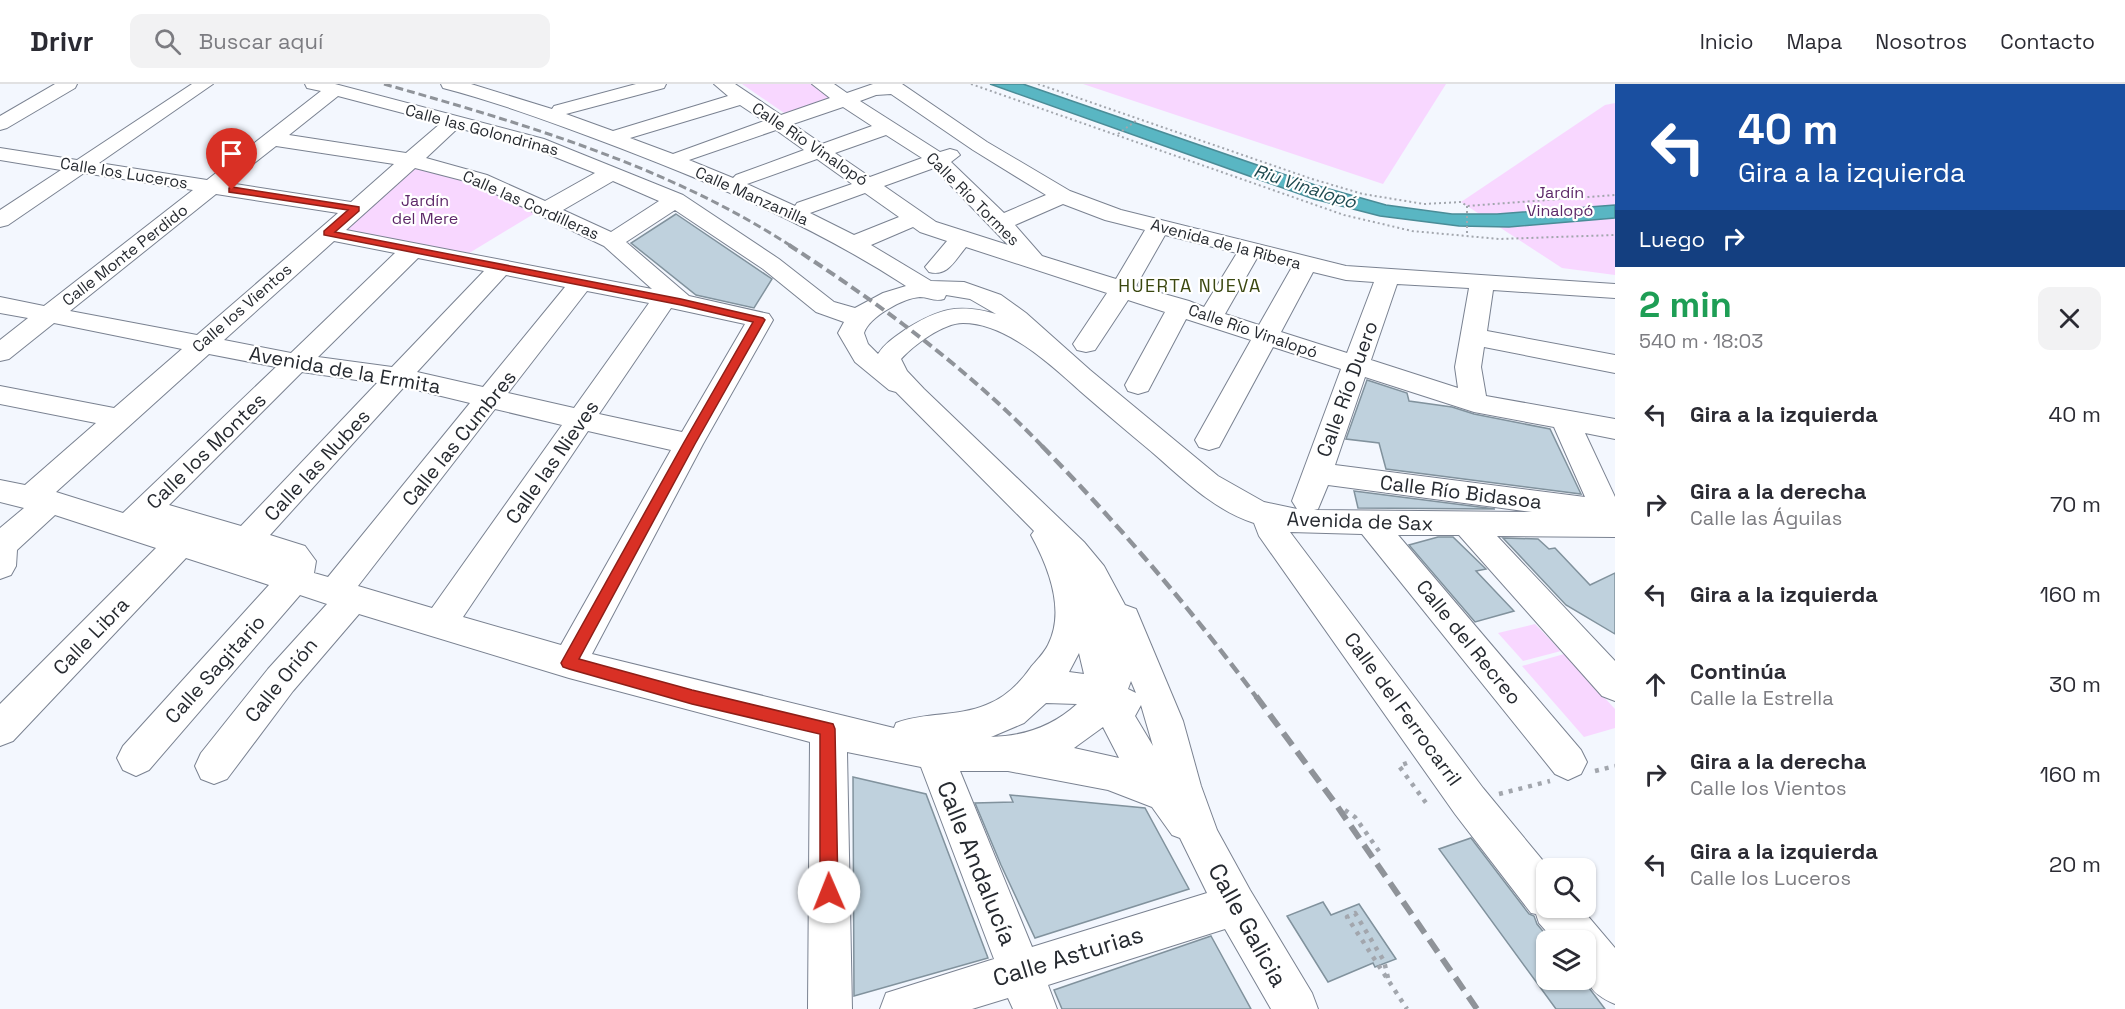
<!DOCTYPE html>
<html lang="es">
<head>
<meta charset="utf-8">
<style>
	:root { --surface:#fff; --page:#f2f2f3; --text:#2b2b33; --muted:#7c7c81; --line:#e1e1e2 }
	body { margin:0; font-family:"Space Grotesk",sans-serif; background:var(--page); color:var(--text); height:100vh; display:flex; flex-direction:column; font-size:22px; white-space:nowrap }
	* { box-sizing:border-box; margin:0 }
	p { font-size:20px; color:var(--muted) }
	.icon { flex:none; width:33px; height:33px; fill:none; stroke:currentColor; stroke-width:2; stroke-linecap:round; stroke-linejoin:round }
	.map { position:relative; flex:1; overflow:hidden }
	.sheet { display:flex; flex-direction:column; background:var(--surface); width:510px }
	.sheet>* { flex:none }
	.banner { background:#1a4fa0; color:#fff; overflow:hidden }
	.fabs { position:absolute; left:1536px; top:774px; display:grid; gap:12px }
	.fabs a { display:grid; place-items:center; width:60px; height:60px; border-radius:12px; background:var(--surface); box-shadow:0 2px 4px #0004; font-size:30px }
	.pin { position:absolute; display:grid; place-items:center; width:51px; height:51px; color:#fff; margin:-62px -26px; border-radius:50% 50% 50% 0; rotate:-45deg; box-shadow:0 0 6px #0007 }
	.pin .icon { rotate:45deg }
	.me { position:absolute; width:66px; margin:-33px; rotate:359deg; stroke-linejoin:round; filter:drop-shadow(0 0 4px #0008) }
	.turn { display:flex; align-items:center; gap:21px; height:126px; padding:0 24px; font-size:27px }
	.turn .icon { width:78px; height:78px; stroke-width:2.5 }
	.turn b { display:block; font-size:42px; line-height:51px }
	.then { display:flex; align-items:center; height:57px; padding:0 24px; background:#0003; gap:12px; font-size:22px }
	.round { display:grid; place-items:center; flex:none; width:63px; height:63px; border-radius:12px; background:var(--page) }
	.headline { display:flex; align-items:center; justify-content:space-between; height:102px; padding:0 24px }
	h1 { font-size:36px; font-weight:700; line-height:45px; color:#1e9e55 }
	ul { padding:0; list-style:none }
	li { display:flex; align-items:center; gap:18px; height:90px; padding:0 24px }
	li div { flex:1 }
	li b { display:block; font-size:22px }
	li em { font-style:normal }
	header { display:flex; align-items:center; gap:36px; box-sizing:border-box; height:84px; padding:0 30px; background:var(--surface); border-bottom:2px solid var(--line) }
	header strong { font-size:28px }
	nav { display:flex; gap:33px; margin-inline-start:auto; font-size:21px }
	.search { width:420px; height:54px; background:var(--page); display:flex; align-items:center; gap:15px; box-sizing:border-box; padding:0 21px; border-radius:12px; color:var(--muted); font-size:22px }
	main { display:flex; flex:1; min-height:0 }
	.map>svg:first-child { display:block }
	.green { fill:#f8d7ff }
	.water { fill:#59b6c3; stroke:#4a8c97; stroke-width:1.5 }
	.building { fill:#bfd1dd; stroke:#81929d; stroke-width:1.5 }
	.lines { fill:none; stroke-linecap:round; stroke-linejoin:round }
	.minor-casing { stroke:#7a8291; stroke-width:2 }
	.path-far1 { stroke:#a2a6ad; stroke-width:2; stroke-dasharray:2 3; stroke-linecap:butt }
	.path { stroke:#a2a6ad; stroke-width:4.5; stroke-dasharray:4 6; stroke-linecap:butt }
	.minor { fill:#fff; fill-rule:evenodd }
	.rail-far3 { stroke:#8f9399; stroke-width:3; stroke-dasharray:8 4; stroke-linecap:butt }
	.rail-far2 { stroke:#8f9399; stroke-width:4; stroke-dasharray:10 5; stroke-linecap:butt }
	.rail-far1 { stroke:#8f9399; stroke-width:4.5; stroke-dasharray:12 6; stroke-linecap:butt }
	.rail { stroke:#8f9399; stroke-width:6; stroke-dasharray:15 8; stroke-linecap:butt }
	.route { fill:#d93025; stroke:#8d1f18; stroke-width:1.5 }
	.labels { text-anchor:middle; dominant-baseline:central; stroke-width:4.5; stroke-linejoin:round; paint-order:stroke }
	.far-street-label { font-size:16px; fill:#262a30; stroke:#fff }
	.far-park-label { font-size:16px; fill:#5d2869; stroke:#fff }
	.far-water-label { font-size:18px; font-style:italic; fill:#1f4a50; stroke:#fff }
	.far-neighbourhood-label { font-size:18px; letter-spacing:1.5px; fill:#3a470f; stroke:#fff }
	.street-label { font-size:20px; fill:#262a30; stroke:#fff }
	.near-street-label { font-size:24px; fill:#262a30; stroke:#fff }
</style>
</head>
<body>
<header>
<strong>Drivr</strong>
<div class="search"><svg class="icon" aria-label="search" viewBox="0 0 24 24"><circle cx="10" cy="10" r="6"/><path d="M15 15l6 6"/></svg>Buscar aquí</div>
<nav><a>Inicio</a><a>Mapa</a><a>Nosotros</a><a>Contacto</a></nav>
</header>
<main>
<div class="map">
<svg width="1615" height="925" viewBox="0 0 1615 925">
	<rect width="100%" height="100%" fill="#f3f7fe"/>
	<!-- green -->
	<g class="green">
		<polygon points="742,0 815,0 837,14 787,31"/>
		<polygon points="1083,0 1446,0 1383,100"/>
		<polygon points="1615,19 1615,191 1562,184 1461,118 1605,21"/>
		<polygon points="410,83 476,99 537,128 466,171 339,146"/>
		<polygon points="1535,540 1561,567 1523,577 1498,549"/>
		<polygon points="1564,570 1615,625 1615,644 1584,653 1522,582"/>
	</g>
	<!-- water -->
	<polygon class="water" points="990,0 1023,0 1315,101 1386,121 1452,130 1497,130 1615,121 1615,134 1509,143 1459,142 1380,132 1314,115"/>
	<!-- building -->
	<g class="building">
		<polygon points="676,130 772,195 754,224 696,211 631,159"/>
		<polygon points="1367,296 1407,309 1409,317 1452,323 1474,330 1550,345 1581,410 1386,385 1379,359 1346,355"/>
		<polygon points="1354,407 1495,425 1358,424"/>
		<polygon points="1438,453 1453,453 1486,485 1476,487 1514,527 1475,538 1409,461"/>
		<polygon points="1503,454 1538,455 1549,465 1555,464 1590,501 1615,489 1615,550 1566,521"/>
		<polygon points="853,693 926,710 988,874 854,912"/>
		<polygon points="1010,711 1145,724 1189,805 1035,854 1001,781 975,719 1013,718"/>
		<polygon points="1471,754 1529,830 1534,832 1537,840 1546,851 1546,896 1583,896 1605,925 1556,925 1439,765"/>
		<polygon points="1323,818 1331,831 1359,820 1396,875 1375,883 1373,879 1328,898 1287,832"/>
		<polygon points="1211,852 1251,925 1062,925 1054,906"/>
	</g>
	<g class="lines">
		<!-- minor casing -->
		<g class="minor-casing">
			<g id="minor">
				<polygon points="55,0 77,0 75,4 7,44 0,46 0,32"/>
				<path d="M192,0H213L99,79L207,96L321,7L307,4L305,0H335L544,55L683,111L779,175L834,218L855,224L883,209L906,202C817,144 719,102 620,64C562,42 504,20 443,4L441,0H471L552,25L554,22L636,0H666L664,4L566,30L613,47L728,12L714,0H735L781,31L830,14L812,0H834L847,9L873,0H902L987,58L1070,107L1121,126L1346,182L1615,200V214L1493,206L1487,247L1615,271V289L1484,263L1481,283L1486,312L1615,335V355L1585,349L1615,413V453L1497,452L1615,577V617L1602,612L1459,451H1398L1581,666L1587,678L1581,690L1568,696L1555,690L1362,450L1290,448L1483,704L1549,784H1546V824H1581L1615,864V920C1580,905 1586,890 1586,856H1554L1539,839L1536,830L1531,829L1455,730L1259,452L1254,439C1214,426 1184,396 1153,369C1128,348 1104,328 1080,307C1050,280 1006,239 963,239C943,239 914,261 901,275L907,287L924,305L1084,458L1104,482L1125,521L1136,525L1183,637L1201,702L1217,746L1250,806L1312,909L1318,925H1271L1225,845L1048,901L1057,925H1013L1008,914L972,925H880L886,909L994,875L921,683L847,668L852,925H808L810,658L569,594L359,530L293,607L227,695L214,700L201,695L195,682L201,669L268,585L327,520L300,511L149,686L136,692L123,686L117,674L123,662L269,501L186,474L13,657L0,662V620L156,464L55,431L17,466L16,482L11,491L0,495V444L24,424L0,418V396L25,401L96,339L0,320V302L114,324L182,265L54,239L9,275L0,277V256L28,234L0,229V213L44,222L193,106L84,89L8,141L0,143V126L61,86L0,76V64L77,76ZM891,10L973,66L1046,111L1004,129L951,78L960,71L957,67L950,65L940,68L860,17L876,11ZM338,12L441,39L406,69L289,51ZM740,21L764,37L673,70L630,54ZM843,23L872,42L822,60L793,40ZM458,44L530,63L595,89L545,117L487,91L426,74ZM776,46L804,66L736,91L733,94L689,76ZM886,51L922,74L870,93L835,69ZM276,62L394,80L351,118L229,99ZM817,75L852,100L797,119L795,122L747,100ZM415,84L473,99L604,162L652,205L346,146ZM934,84L1008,161L936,138L884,102ZM613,97L659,117L611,148L563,126ZM865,109L899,133L854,151L810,129ZM216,110L338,129L197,251L70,227ZM1063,120L1105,136L1145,146L1116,195L1042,172L1015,141ZM675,126L763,185L816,228L844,238L838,249L855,278L889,306L896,308L1034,447L1031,451C1048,482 1066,526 1048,561C1044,569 1037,576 1031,583C1020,599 1005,614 986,621C957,633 925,628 896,639L894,644L592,570L703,360L773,236L769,230L689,212L626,158ZM913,143L920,148L947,157L925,183L929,188C948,193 955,176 966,163L1107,209L1073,260L1077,266L1086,268L1095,266L1128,216L1165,228L1125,301L1128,307L1138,310L1148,307L1186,235L1251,256L1195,356L1199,363L1209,366L1219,363L1273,263L1341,285L1292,417L1297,425L1264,418L1218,392L1090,286L1026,229L1001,211L964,198L931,197L871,161ZM1165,151L1237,169L1204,223L1189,217L1136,202ZM334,157L395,169L291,269L224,256ZM418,174L484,187L392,283L318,273ZM1257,174L1292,183L1259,241L1225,230ZM1313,188L1346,196L1374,198L1347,269L1281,248ZM506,191L565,203L483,303L417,288ZM1397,200L1469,204L1455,283L1458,304L1371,276ZM587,207L649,219L574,324L508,309ZM946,211L970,215L996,230C957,219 939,225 906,245C895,253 885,259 878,270L868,260L864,249C869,233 903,214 920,213C929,213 934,218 944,215ZM671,224L745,240L682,348L599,330ZM209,270L276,283L123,429L56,408ZM302,288L377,299L241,442L169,421ZM1365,293L1474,328L1554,343L1585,413L1335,381ZM404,303L470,319L328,493L314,489L316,477L305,462L270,451ZM495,325L562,341L432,524L358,502ZM588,347L671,366L561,561L463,533ZM1328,401L1532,428L1314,426L1318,425ZM1079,569L1084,590L1069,588ZM1131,597L1136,609L1128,605ZM1046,619L1077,620C1052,643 1024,652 991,653L1024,639ZM1141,621L1153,662L1135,632ZM1103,643L1119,674L1074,664ZM960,687H1008L1108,706L1152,723L1172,751L1180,754L1207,809L1032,863Z"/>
			</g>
		</g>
		<!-- path-far1 -->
		<g class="path-far1">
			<polyline points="971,0 1344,131 1412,147 1499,155 1615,151"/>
			<polyline points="1038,0 1312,95 1363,110 1424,120 1461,118 1467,122 1615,111"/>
			<polyline points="1118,50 1137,36"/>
			<polyline points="1467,122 1467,151"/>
		</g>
		<!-- path -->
		<g class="path">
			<polyline points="1407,679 1399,682 1429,723"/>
			<polyline points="1595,687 1615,682"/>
			<polyline points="1499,710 1550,697"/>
			<polyline points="1345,726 1355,733 1381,770"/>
			<polyline points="1388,894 1384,877 1355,829 1347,833 1407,925"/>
		</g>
		<!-- minor -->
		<use href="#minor" class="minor"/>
		<!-- rail-far3 -->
		<path class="rail-far3" d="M384,0C524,40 668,82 791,162"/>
		<!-- rail-far2 -->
		<path class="rail-far2" d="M789,161C880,220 967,284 1043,363"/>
		<!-- rail-far1 -->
		<path class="rail-far1" d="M1042,362C1119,441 1191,525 1257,614"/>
		<!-- rail -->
		<polyline class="rail" points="1256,612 1335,719 1477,925"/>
	</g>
	<!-- route -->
	<polygon class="route" points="232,103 359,123 359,127 335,148 681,215 763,234 765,236 695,360 579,575 692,606 833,640 835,645 838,808 836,815 829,817 823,815 820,808 820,650 692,620 569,585 563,583 561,579 683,360 753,238 681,221 324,151 324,147 348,126 229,108 229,104"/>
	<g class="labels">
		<!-- far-street labels -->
		<g class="far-street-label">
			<text transform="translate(482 46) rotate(15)">Calle las Golondrinas</text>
			<text transform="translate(810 60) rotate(34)">Calle Río Vinalopó</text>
			<text transform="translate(124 89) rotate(9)">Calle los Luceros</text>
			<text transform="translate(752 112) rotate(24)">Calle Manzanilla</text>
			<text transform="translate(973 115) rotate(45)">Calle Río Tormes</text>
			<text transform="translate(531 121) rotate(24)">Calle las Cordilleras</text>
			<text transform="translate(1226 160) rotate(15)">Avenida de la Ribera</text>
			<text transform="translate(125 171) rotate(-38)">Calle Monte Perdido</text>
			<text transform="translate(242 224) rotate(-41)">Calle los Vientos</text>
			<text transform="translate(1253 247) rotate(19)">Calle Río Vinalopó</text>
		</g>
		<!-- far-park labels -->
		<g class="far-park-label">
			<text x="1560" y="108">Jardín<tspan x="1560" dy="18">Vinalopó</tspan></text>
			<text x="425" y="116">Jardín<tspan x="425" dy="18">del Mere</tspan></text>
		</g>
		<!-- far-water labels -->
		<g class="far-water-label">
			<text transform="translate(1305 102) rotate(18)">Riu Vinalopó</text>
		</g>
		<!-- far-neighbourhood labels -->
		<g class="far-neighbourhood-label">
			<text x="1190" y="201">HUERTA NUEVA</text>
		</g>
		<!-- street labels -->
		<g class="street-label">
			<text transform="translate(345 286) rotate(10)">Avenida de la Ermita</text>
			<text transform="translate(1347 305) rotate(-70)">Calle Río Duero</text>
			<text transform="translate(459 354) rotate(-51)">Calle las Cumbres</text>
			<text transform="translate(206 367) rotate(-44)">Calle los Montes</text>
			<text transform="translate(552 378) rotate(-55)">Calle las Nieves</text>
			<text transform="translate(317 381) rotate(-47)">Calle las Nubes</text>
			<text transform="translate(1461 408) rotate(7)">Calle Río Bidasoa</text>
			<text transform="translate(1360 437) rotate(2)">Avenida de Sax</text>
			<text transform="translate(91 552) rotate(-46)">Calle Libra</text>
			<text transform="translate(1469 558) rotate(51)">Calle del Recreo</text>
			<text transform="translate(215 585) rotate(-48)">Calle Sagitario</text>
			<text transform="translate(281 596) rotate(-51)">Calle Orión</text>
			<text transform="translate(1403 625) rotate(54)">Calle del Ferrocarril</text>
		</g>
		<!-- near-street labels -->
		<g class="near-street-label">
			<text transform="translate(977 779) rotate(68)">Calle Andalucía</text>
			<text transform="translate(1248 841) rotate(61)">Calle Galicia</text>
			<text transform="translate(1068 872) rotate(-17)">Calle Asturias</text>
		</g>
	</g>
</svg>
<div class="fabs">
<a><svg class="icon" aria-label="search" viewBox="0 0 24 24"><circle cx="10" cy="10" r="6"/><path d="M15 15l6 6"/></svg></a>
<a><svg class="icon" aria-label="layers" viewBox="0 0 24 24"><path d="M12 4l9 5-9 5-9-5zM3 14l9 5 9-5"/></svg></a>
</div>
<div class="pin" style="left:232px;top:106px;background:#d93025"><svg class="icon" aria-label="arrive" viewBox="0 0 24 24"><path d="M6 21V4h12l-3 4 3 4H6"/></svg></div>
<svg class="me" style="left:829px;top:808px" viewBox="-20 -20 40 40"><circle r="19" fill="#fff"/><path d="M0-13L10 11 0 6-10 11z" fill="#d93025"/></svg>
</div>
<section class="sheet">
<div class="banner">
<div class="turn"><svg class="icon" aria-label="left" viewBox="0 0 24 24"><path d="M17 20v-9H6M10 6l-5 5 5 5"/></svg><div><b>40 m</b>Gira a la izquierda</div></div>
<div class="then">Luego<svg class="icon" aria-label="right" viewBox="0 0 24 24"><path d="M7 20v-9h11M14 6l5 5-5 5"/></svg></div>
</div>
<div class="headline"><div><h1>2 min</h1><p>540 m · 18:03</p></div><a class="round"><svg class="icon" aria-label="close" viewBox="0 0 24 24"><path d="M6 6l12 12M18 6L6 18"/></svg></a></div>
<ul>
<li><svg class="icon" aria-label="left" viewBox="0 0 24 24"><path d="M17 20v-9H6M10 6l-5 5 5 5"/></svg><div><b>Gira a la izquierda</b></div><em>40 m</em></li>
<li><svg class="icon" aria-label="right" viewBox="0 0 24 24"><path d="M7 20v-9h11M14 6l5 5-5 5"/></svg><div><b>Gira a la derecha</b><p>Calle las Águilas</p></div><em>70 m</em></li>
<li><svg class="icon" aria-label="left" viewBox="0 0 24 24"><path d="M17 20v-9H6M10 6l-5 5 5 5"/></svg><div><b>Gira a la izquierda</b></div><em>160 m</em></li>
<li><svg class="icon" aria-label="ahead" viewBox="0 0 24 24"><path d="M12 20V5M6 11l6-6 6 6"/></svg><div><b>Continúa</b><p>Calle la Estrella</p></div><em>30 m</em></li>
<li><svg class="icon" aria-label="right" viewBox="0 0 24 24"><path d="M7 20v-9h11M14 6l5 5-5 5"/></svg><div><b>Gira a la derecha</b><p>Calle los Vientos</p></div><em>160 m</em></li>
<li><svg class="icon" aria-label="left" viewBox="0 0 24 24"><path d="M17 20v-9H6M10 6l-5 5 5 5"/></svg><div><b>Gira a la izquierda</b><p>Calle los Luceros</p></div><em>20 m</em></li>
</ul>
</section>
</main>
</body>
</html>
